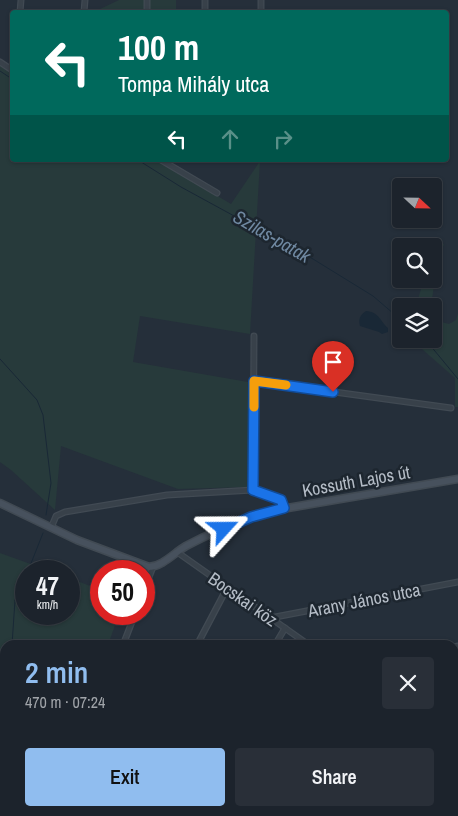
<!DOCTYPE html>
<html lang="en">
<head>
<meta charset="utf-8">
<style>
	:root { --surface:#1c232c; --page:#292f38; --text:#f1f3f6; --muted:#a0a4a9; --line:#3a4048; --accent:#90bdef }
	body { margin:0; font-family:"Archivo Narrow",sans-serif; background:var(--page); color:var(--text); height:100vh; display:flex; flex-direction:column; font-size:19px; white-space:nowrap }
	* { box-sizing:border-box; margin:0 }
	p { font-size:16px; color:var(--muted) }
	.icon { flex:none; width:28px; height:28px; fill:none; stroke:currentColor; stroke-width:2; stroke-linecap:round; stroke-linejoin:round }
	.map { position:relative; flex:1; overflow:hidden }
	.sheet { position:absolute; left:0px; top:640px; width:459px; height:176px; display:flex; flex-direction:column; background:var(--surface); border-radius:15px 15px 0 0; box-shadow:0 1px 4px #0004,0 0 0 1px var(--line) }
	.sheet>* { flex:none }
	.top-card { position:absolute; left:10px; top:10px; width:439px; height:152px; border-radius:5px; box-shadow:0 1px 4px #0004,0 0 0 1px var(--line); background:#00695c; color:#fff; overflow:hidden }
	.needle { width:32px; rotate:112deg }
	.tools { position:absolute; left:392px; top:178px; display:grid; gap:10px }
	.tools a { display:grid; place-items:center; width:50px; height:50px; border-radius:5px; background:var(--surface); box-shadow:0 1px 4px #0004,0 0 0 1px var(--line); font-size:25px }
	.speed { position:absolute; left:15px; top:560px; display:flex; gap:10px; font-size:25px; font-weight:700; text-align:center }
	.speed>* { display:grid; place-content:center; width:65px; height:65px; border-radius:50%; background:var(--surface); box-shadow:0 1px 4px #0004,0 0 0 1px var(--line); line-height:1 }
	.speed small { font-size:12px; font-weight:400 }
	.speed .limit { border:8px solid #d22; background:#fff; color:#111 }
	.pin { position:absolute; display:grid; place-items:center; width:42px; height:42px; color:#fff; margin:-51px -21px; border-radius:50% 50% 50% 0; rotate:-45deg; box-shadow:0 0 5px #0007 }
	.pin .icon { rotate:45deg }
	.me { position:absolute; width:55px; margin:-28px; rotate:66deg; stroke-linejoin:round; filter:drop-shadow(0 0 4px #0008) }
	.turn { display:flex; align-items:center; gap:18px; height:105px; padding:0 25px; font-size:22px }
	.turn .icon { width:65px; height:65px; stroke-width:2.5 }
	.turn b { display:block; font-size:35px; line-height:42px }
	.lanes { display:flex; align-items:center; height:48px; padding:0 25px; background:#0003; justify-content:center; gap:25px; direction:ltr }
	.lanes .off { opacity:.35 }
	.round { display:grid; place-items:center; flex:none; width:52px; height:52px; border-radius:5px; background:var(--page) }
	.overview { display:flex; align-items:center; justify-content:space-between; height:85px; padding:0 25px }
	h1 { font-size:30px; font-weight:600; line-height:38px; color:var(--accent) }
	.action { display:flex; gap:10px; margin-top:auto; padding:10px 25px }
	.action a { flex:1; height:58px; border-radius:5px; background:var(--accent); color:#111; font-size:20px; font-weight:600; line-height:58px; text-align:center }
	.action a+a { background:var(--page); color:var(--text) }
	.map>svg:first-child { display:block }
	.green { fill:#273a3b }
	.water { fill:#192836 }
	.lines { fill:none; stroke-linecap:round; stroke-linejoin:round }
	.stream { stroke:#192836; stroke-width:1 }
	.minor-casing { stroke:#414a53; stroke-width:7 }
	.secondary-casing { stroke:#414a53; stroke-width:9 }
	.minor { stroke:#38414a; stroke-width:4.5 }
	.secondary { stroke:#47515d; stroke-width:6 }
	.route-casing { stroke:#114b97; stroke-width:12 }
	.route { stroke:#1a73e8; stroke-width:9 }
	.slow { stroke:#f59e0b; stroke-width:9 }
	.labels { text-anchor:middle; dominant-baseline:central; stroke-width:5; stroke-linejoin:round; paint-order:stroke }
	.street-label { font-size:18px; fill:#b4bcc6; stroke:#1d262f }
	.water-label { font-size:19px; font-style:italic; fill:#7089a2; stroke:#1d262f }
</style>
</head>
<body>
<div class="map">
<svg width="458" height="816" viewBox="0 0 458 816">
	<rect width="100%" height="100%" fill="#252f3a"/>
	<!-- green -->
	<g class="green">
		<polygon points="119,0 176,0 176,12 98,12 100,9"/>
		<polygon points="0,65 12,72 12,160 157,160 231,204 260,161 250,334 140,316 133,362 248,382 248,487 178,489 61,446 55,510 11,470 0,462"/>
		<polygon points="436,244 444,244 437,265 431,306 416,306 424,279 434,279 434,252"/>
		<polygon points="458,313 458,407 455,407 455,378 414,342 406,343 407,339 434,339 434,320 449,324 456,320"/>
		<polygon points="0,553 50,571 26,571 26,614 69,614 69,578 101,590 101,614 119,614 108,645 5,645 5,736 0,741"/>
		<polygon points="458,666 458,756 454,753 454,667"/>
	</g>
	<!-- water -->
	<path class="water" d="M366,311C379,312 380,321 388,328V332L382,334L379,332L360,326C358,319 360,315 366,311Z"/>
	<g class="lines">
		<!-- stream -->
		<g class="stream">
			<polyline points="0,71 12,79"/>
			<polyline points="138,160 181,187 313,259 373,296 401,320"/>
			<polyline points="425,339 458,379"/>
			<polyline points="0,359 37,400 43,415 51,483 46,515"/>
			<polyline points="28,571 43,533"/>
			<polyline points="12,645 15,600 26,575"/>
			<polyline points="0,715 5,712"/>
		</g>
		<!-- minor casing -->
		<g class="minor-casing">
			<g id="minor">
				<polyline points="147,10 147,0"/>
				<polyline points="20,12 21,0"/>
				<polyline points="84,12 85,0"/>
				<polyline points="205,12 205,0"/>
				<polyline points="261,12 261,0"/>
				<polyline points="0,62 12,70"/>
				<polyline points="161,160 217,193"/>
				<polyline points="254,381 451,408"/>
				<polyline points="253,490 254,336"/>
				<polyline points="51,528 56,516 65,512 167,495 253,490 281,500 284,508"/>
				<polyline points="177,552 309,645"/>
				<polyline points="144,590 153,567"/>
				<polyline points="270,618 458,582"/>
				<polyline points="123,645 135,614"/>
				<polyline points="197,645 227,588"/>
				<polyline points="275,645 285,628"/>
				<polyline points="454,647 458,646"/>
				<polyline points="454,780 457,782"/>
				<polyline points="0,798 5,793"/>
				<polyline points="62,816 67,811"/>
				<polyline points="142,816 147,811"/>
				<polyline points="236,816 240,811"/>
				<polyline points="319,816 322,811"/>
				<polyline points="421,816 423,811"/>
			</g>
		</g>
		<!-- secondary casing -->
		<g class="secondary-casing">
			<path id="secondary" d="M0,503L77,540L149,567C163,566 174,553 186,546C214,531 245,519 276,510L458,479"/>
		</g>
		<!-- minor -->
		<use href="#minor" class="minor"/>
		<!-- secondary -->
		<use href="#secondary" class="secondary"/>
	</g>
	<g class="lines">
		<!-- route casing -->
		<g class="route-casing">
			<polyline id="route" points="224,529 251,517 284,508 281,500 253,490 254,381 333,392"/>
		</g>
		<!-- route -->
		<use href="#route" class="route"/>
		<!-- slow -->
		<polyline class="slow" points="254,407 254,381 286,385"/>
	</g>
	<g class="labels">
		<!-- street labels -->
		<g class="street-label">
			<text transform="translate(356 481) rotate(-10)">Kossuth Lajos út</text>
			<text transform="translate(243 599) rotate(35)">Bocskai köz</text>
			<text transform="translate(364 600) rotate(-11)">Arany János utca</text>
		</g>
		<!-- water labels -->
		<g class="water-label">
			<text transform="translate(272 236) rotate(30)">Szilas-patak</text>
		</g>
	</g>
</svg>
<div class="tools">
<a><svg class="needle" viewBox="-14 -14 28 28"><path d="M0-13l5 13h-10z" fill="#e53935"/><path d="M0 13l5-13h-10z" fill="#a0a4a9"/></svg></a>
<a><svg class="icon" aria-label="search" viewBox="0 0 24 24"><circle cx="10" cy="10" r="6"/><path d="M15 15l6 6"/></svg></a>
<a><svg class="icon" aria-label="layers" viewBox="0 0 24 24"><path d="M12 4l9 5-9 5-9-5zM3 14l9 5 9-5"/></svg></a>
</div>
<div class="speed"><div>47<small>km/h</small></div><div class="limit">50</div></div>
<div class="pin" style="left:333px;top:392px;background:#d93025"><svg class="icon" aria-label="arrive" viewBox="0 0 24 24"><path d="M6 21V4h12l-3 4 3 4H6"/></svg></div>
<svg class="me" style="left:224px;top:529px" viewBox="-20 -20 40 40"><path d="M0-17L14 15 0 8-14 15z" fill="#1a73e8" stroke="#fff" stroke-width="4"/></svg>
<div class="top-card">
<div class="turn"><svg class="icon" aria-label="left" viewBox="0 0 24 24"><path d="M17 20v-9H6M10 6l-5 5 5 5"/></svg><div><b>100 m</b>Tompa Mihály utca</div></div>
<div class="lanes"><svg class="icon" aria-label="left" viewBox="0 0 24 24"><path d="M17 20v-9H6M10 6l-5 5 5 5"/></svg><svg class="icon off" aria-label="ahead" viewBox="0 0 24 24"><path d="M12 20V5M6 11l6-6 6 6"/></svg><svg class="icon off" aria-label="right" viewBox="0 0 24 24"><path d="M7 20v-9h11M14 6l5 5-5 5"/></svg></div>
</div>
<section class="sheet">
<div class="overview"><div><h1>2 min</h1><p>470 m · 07:24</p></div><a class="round"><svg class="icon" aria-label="close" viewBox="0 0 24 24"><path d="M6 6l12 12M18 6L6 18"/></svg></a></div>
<div class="action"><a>Exit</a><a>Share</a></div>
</section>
</div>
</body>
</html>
